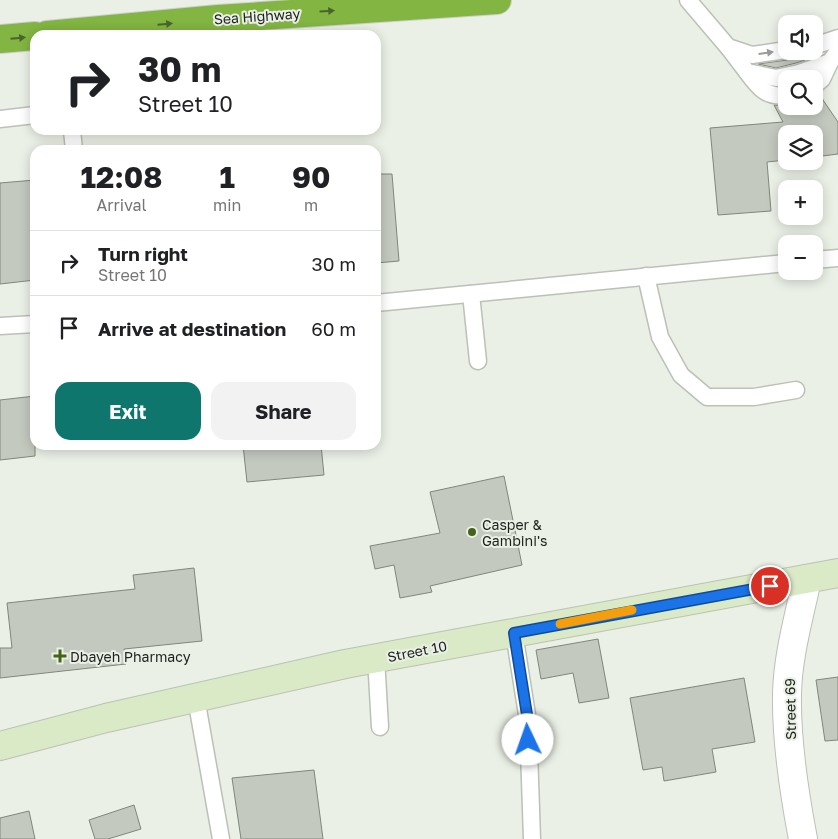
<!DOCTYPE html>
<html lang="en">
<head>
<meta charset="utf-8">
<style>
	:root { --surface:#fff; --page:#f2f2f2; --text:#202124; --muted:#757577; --line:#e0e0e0; --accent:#0f766e }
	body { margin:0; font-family:"Golos Text",sans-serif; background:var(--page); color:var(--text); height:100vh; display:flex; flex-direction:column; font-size:19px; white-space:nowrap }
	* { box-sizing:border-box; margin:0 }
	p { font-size:16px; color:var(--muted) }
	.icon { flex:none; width:28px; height:28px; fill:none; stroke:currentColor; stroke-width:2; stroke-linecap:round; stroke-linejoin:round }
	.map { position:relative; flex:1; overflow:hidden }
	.panel { position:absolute; left:30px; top:145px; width:351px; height:305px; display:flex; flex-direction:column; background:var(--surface); border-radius:15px; box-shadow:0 2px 12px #0003 }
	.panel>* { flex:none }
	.hud { position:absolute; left:30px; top:30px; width:351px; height:105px; border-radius:15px; box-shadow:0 2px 12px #0003; background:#fff; color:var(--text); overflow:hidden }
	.fabs { position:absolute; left:778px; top:15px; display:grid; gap:10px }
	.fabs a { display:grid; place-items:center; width:45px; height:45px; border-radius:10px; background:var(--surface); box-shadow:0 2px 12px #0003; font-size:25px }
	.pin { position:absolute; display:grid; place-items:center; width:42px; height:42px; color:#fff; margin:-21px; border:2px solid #fff; border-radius:50%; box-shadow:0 1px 5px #0007 }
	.me { position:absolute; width:55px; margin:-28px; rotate:357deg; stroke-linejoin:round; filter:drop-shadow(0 0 4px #0008) }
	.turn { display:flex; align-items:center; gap:18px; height:105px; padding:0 25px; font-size:22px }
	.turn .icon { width:65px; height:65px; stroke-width:2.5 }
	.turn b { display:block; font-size:35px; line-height:42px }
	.eta { display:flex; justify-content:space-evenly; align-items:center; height:85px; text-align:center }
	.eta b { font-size:30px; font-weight:700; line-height:35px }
	.action { display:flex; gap:10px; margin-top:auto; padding:10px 25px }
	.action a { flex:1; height:58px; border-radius:15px; background:var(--accent); color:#fff; font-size:20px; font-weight:700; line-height:58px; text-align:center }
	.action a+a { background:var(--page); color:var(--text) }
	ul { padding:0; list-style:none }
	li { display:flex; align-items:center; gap:15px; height:65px; padding:0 25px; border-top:1px solid var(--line) }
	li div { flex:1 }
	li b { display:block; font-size:19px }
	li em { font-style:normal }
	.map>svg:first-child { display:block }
	.building { fill:#c3c9be; stroke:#80867b }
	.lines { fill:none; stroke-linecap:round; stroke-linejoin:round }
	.lane-casing { stroke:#bbc1b6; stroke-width:19 }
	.street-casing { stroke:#bbc1b6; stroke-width:30 }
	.secondary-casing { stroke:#bbc1b6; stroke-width:30 }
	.highway-casing { stroke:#cececd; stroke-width:30 }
	.lane { stroke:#fff; stroke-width:16 }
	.street { stroke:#fff; stroke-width:28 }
	.secondary { stroke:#dae9c6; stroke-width:28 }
	.highway { stroke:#82b542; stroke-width:28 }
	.oneway { fill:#4b642d }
	.oneway2 { fill:#9a9b99 }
	.route-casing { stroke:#114b97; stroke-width:12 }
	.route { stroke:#1a73e8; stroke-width:9 }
	.slow { stroke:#f59e0b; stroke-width:9 }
	.poi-dot { fill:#446318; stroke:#eaf0e5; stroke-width:2 }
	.labels { text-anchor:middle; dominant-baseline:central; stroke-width:4; stroke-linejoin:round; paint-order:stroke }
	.street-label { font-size:14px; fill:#1e211c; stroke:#eaf0e5 }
	.poi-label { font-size:14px; fill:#1e211c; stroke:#eaf0e5; text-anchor:start }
</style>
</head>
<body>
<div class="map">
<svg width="838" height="839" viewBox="0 0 838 839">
	<rect width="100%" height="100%" fill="#eaf0e5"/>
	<!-- building -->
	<g class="building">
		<polygon points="803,54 805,60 796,63 776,68 758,64 787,60 794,56"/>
		<polygon points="821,93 823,100 838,122 838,154 814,157 814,134 786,134 786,160 767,162 771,211 718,215 710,128 783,122 774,105 814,106 814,96"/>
		<polygon points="376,174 392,174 399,261 376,263"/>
		<polygon points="35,180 35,280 0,284 0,183"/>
		<polygon points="35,396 35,456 0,460 0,400"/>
		<polygon points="243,445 321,445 324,475 247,482"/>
		<polygon points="504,476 522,565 430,586 432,592 400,598 394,565 375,569 370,546 440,533 430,492"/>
		<polygon points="194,568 202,641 124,649 126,664 0,678 0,648 12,648 7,603 135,589 133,575"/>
		<polygon points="598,639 609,698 579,703 573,673 541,679 536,650"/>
		<polygon points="838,677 838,740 825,741 816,680"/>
		<polygon points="744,678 755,742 712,749 716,772 664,781 662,767 643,770 630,698"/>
		<polygon points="314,770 323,839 241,839 232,778"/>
		<polygon points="134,805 141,829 108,839 95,839 89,820"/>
		<polygon points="29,811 35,839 0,839 0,818"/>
	</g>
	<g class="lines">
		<!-- lane casing -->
		<g class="lane-casing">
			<g id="lane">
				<polyline points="688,0 728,47 752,55 786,50"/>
				<polyline points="814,46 838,38"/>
				<polyline points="728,47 747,72 776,78 799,73 830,62 838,51"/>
				<path d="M747,72C758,87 766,98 786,95"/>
				<polyline points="814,86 822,79 830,62"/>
				<polyline points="0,119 35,115"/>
				<polyline points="72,130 74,150"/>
				<polyline points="814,260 838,258"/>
				<polyline points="646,276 660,337 681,375 707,397 754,397 796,390"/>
				<polyline points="471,294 478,361"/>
				<polyline points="376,303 786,263"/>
				<polyline points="0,326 35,324"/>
				<polyline points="514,633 528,721 532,839"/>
				<polyline points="376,658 380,727"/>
				<polyline points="196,698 221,839"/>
			</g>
		</g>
		<!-- street casing -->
		<g class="street-casing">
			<path id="street" d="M803,839C794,792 786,741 787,693C788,655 799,617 807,579"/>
		</g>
		<!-- secondary casing -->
		<g class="secondary-casing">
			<polyline id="secondary" points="0,746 106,718 345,664 838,573"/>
		</g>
		<!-- highway casing -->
		<g class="highway-casing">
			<g id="highway">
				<polyline points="47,35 218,19 497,0"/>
				<polyline points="0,39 35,36"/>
			</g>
		</g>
		<!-- lane -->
		<use href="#lane" class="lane"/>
		<!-- street -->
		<use href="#street" class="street"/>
		<!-- secondary -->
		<use href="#secondary" class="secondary"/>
		<!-- highway -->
		<use href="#highway" class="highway"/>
	</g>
	<!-- one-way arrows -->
	<defs><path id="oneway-solid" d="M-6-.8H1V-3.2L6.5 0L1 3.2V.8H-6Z" transform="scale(1.25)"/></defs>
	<g class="oneway">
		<use href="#oneway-solid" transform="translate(327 11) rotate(-4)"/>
		<use href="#oneway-solid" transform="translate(165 24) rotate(-5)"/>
		<use href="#oneway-solid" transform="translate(18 38) rotate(-5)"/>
	</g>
	<use class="oneway2" href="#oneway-solid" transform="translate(766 53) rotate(-8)"/>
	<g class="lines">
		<!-- route casing -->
		<g class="route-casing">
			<polyline id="route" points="528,740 528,721 514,633 770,586"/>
		</g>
		<!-- route -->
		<use href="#route" class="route"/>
		<!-- slow -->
		<polyline class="slow" points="560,624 632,610"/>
	</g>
	<!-- markers -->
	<g class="poi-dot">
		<circle cx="472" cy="532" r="5"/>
		<path d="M57.5 648.5h5v5h5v5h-5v5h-5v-5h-5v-5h5z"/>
	</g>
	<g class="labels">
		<!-- street labels -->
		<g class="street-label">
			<text transform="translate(257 16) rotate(-4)">Sea Highway</text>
			<text transform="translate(417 651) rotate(-11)">Street 10</text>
			<text transform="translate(790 709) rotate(-91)">Street 69</text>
		</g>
		<!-- poi labels -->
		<g class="poi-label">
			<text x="482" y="524">Casper &amp;<tspan x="482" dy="16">Gambini's</tspan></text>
			<text x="70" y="656">Dbayeh Pharmacy</text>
		</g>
	</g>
</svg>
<div class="fabs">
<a><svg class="icon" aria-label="sound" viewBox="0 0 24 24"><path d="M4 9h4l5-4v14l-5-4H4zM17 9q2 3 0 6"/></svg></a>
<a><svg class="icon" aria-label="search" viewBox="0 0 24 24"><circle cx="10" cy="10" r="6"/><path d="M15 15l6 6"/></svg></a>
<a><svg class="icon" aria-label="layers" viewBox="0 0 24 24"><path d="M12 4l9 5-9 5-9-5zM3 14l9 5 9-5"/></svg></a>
<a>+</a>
<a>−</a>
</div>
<div class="pin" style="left:770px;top:586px;background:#d93025"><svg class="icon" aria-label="arrive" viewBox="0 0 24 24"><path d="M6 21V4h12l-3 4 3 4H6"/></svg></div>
<svg class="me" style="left:528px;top:740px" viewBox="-20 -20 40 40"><circle r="19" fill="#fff"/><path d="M0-13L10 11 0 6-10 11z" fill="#1a73e8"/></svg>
<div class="hud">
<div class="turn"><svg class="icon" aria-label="right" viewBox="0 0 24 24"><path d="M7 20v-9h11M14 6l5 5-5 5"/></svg><div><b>30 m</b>Street 10</div></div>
</div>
<section class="panel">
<div class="eta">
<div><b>12:08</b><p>Arrival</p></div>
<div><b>1</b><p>min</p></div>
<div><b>90</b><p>m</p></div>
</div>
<ul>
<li><svg class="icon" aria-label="right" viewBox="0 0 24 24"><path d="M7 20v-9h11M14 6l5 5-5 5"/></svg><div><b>Turn right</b><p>Street 10</p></div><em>30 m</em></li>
<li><svg class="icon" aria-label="arrive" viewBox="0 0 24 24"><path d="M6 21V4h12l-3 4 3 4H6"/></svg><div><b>Arrive at destination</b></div><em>60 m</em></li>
</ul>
<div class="action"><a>Exit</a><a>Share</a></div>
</section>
</div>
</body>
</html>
